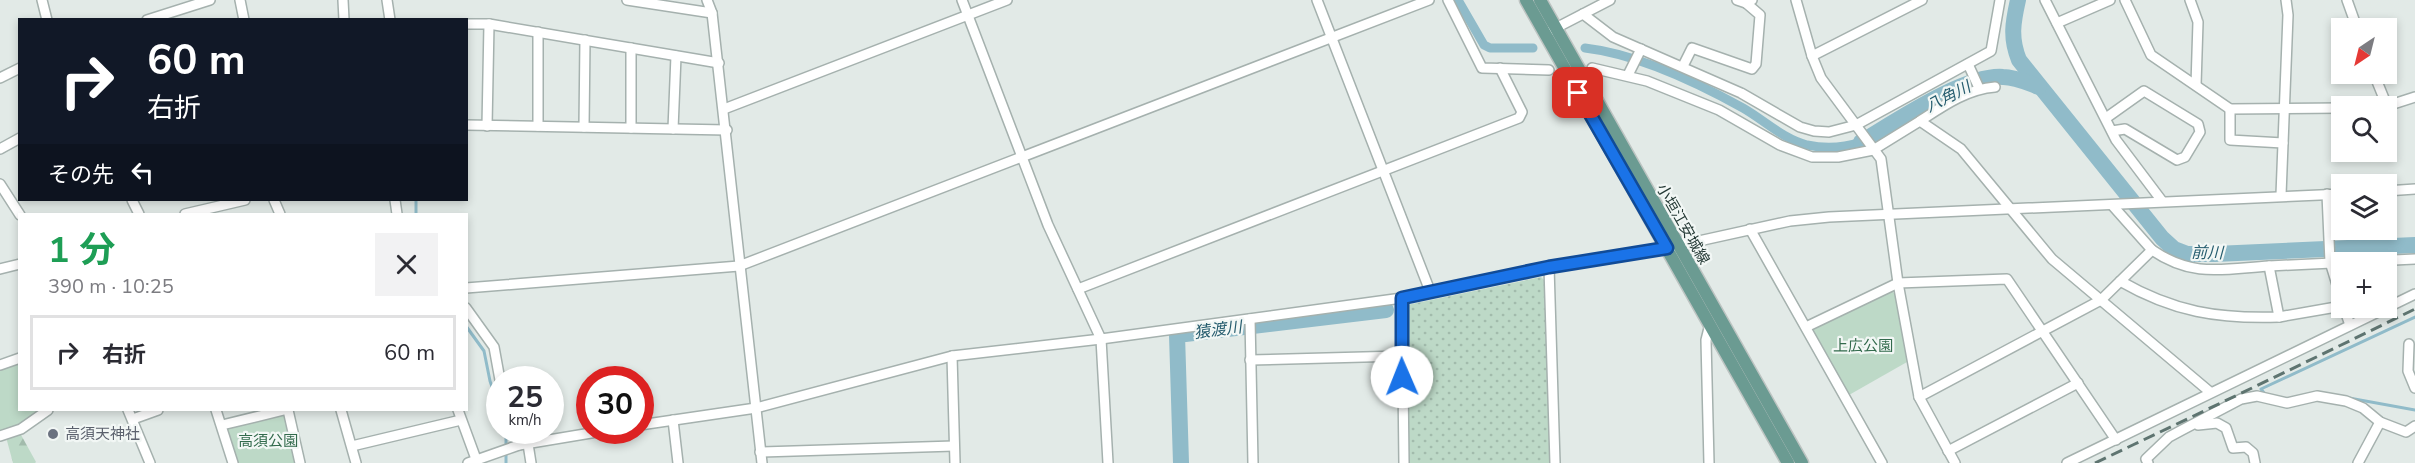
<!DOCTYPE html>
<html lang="ja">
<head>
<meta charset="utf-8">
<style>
	:root { --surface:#fff; --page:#f2f2f3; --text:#2b2b33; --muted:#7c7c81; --line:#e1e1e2 }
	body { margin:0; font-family:"Nunito Sans","Noto Sans JP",sans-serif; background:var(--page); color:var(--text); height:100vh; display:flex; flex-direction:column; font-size:22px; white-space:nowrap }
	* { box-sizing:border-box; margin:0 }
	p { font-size:20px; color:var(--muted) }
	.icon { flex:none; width:33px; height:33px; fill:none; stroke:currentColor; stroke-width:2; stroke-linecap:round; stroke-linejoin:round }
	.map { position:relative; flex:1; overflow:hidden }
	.details { position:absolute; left:18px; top:213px; width:450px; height:198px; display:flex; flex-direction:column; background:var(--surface); border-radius:0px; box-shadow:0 3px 9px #0003 }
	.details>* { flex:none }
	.banner { position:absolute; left:18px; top:18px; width:450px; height:183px; border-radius:0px; box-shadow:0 3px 9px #0003; background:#111827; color:#fff; overflow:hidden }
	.needle { width:39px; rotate:215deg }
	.controls { position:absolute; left:2331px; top:18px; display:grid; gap:12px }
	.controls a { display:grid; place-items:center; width:66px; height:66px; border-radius:0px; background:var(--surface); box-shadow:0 3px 9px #0003; font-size:30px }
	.speed { position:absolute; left:486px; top:366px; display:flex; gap:12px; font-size:30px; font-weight:700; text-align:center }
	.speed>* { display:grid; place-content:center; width:78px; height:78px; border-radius:50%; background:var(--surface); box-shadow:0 3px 9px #0003; line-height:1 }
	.speed small { font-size:15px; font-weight:400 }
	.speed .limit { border:9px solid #d22; background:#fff; color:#111 }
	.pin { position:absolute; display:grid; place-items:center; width:51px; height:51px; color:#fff; margin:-26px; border-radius:12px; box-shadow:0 3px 9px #0006 }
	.me { position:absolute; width:66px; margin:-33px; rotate:359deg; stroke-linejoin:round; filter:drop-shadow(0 0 4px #0008) }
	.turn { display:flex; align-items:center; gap:21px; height:126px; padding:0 30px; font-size:27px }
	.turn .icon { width:78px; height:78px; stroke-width:2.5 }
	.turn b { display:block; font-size:42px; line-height:51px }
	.then { display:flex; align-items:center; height:57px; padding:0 30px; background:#0003; gap:12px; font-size:22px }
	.round { display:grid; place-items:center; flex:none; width:63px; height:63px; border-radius:0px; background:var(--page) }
	.summary { display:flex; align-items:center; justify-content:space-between; height:102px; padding:0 30px }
	h1 { font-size:36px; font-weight:700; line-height:45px; color:#1e9e55 }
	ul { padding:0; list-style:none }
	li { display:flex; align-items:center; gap:18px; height:75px; margin:0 12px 9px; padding:0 18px; border:3px solid var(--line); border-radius:0px }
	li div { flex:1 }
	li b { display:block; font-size:22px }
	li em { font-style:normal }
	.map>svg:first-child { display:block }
	.grass { fill:url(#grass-dots) }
	.forest { fill:url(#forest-firs) }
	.green { fill:#bdd9c7 }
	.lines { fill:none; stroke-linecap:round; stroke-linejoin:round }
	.stream { stroke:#90bbc9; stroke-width:3 }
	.canal { stroke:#90bbc9; stroke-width:9 }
	.river { stroke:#90bbc9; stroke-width:16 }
	.minor-casing { stroke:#a5b1ae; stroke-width:12 }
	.major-casing { stroke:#bdc4c2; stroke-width:15 }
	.minor { stroke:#fff; stroke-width:9 }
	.major { stroke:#6b9b92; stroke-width:12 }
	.rail { stroke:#5e7470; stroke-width:3; stroke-dasharray:12 6; stroke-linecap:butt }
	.route-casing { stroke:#114b97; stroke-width:15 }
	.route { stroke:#1a73e8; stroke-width:10 }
	.worship-dot { fill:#6b7280; stroke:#f2f7f5; stroke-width:2 }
	.labels { text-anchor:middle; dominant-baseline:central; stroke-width:4.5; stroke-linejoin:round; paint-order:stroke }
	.street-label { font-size:15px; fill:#243935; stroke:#f2f7f5 }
	.park-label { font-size:15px; fill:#336b4d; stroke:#f2f7f5 }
	.worship-label { font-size:15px; fill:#5b616d; stroke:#f2f7f5; text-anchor:start }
	.water-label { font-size:16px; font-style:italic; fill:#255c6e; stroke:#f2f7f5 }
</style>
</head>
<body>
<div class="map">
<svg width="2415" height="463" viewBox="0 0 2415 463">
	<defs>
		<pattern id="grass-dots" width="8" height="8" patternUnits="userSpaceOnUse" patternTransform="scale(1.5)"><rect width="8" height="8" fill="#bdd9c7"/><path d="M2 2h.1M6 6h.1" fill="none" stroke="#a2bbac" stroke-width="1.8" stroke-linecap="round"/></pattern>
		<pattern id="forest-firs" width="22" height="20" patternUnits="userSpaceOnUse" patternTransform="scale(1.5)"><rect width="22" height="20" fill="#bdd9c7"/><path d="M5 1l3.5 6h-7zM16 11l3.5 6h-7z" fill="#a2bbac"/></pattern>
	</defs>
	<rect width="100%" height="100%" fill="#e2eae7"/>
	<!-- grass -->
	<polygon class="grass" points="1541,277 1544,280 1550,463 1408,463 1405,309 1407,305"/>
	<!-- forest -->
	<polygon class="forest" points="20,433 36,462 35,463 13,463 6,437"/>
	<!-- green -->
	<g class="green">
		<polygon points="1891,291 1896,294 1907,362 1849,395 1813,332 1814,328"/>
		<polygon points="19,361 20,410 43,410 19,426 0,432 0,368"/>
		<polygon points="282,414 286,417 296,463 238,463 227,431 229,427"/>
	</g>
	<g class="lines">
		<!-- stream -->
		<g class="stream">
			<polyline points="416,214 416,200"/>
			<polyline points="466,326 484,351 490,381 500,410"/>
			<polyline points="2264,393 2261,389 2415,317"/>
			<polyline points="2349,398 2415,410"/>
			<polyline points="506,430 506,463"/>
		</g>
		<!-- canal -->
		<g class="canal">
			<polyline points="1458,0 1484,45 1490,48 1533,48"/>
			<path d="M1585,48C1637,54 1698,83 1743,108C1764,120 1783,139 1807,145C1826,149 1843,148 1861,142"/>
		</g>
		<!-- river -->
		<g class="river">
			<path d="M2018,0C2013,22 2010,38 2019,60L2162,238L2174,249L2187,254H2215L2415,245"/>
			<path d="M1861,142C1895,122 1965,74 2003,77C2016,77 2028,83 2039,87"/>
			<polyline points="1181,463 1177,335 1386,310"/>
		</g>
		<!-- minor casing -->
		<g class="minor-casing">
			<g id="minor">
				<polyline points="42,0 47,20"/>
				<polyline points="240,0 244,20"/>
				<polyline points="343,0 344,20"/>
				<polyline points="387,0 390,20"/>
				<polyline points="627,0 712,13"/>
				<polyline points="707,0 712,13 762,463"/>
				<polyline points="962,0 1048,225 1101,339 1108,463"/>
				<polyline points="1317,0 1430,291"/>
				<polyline points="1448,0 1482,68 1549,70"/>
				<polyline points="1737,0 1746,3 1752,0"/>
				<polyline points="1796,0 1812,56"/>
				<polyline points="1922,0 1812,56 1821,78 1881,159 1898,283 1919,397 1955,463"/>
				<polyline points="2045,0 2116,140 2162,201"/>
				<polyline points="2125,0 2151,55 2230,109 2342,108"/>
				<polyline points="2190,0 2198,22 2196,85"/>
				<polyline points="2347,0 2357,28"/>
				<polyline points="1583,14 1613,37 1741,93 1800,127 1814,131 1829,132 1856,125 1991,51 2000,0"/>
				<polyline points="147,20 210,0"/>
				<polyline points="2057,23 2110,0"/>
				<polyline points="466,24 489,24 719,63"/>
				<polyline points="1552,30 1610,0"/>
				<polyline points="631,48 631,128"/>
				<polyline points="1968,64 1979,88"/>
				<polyline points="1683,66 1692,48 1752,69 1756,64 1760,15 1746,3"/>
				<polyline points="1592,68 1647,81 1719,110 1780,145 1812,157 1838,157 1873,150 1920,121 1961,149 2052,259 2210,392"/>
				<polyline points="2374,74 2387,106"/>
				<polyline points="1628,75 1641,49"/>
				<polyline points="0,78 20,68"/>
				<polyline points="2370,106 2387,106 2415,97"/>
				<polyline points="724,109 1007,0"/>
				<polyline points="2230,109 2230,140 2283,143"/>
				<polyline points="2106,118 2144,91 2198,124 2200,132 2185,157 2177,160 2125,129 2112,131"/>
				<path d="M1920,121C1943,106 1967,89 1995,87"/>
				<polyline points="466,125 727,130"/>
				<polyline points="487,126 489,24"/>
				<polyline points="538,126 538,32"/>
				<polyline points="584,127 585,40"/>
				<polyline points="673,129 676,56"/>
				<polyline points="0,149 20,138"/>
				<polyline points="0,184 20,215"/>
				<polyline points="2386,191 2415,189"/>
				<polyline points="2327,194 2330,262 2342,301"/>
				<polyline points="2281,195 2288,15 2286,0"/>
				<polyline points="132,200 139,214"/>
				<polyline points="274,200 280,214"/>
				<polyline points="395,200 397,214"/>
				<polyline points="2112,205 2152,250"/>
				<polyline points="185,214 245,200"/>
				<polyline points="1750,229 1882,463"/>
				<polyline points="2269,266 2415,259"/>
				<polyline points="1549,267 1555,463"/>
				<polyline points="0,269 20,264"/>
				<polyline points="466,288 739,266 1429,0"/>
				<polyline points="1078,289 1519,118 1522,112 1500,68"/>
				<polyline points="1402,298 1404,463"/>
				<polyline points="466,308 494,347 500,380"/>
				<polyline points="2344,308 2350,325"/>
				<polyline points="2279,317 2342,306"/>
				<polyline points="1250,319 1253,463"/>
				<polyline points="1806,327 1898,283 2007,279 2116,440"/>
				<polyline points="2409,344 2408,371 2415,388"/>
				<polyline points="952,356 955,463"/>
				<polyline points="1250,360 1401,356"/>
				<polyline points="0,365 20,358"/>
				<path d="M1919,397L2101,300L2152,250C2193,278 2223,269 2269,266L2279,317C2218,319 2174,312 2120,281"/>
				<polyline points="128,410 150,463"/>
				<polyline points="216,410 233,463"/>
				<polyline points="288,410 300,463"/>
				<polyline points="341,410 356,463"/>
				<polyline points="458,410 476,459"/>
				<polyline points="133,419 158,410"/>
				<polyline points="673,420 678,463"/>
				<polyline points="222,425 284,410"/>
				<polyline points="640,425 756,408 952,356 1101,339 1402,298 1549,267 1667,248 1790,221 1829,217 2342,194"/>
				<polyline points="2198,425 2217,423 2226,428 2233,448 2246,447 2253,453 2255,463"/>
				<polyline points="514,430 519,445"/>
				<polyline points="0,436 21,429 48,410"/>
				<polyline points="528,444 531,463"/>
				<polyline points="352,446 461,420"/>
				<polyline points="1948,451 2078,383"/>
				<polyline points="760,452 954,446"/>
				<polyline points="468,463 519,445 609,430"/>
				<polyline points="1709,463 1706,340 1710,324"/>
				<polyline points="2067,463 2415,294"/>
				<polyline points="2148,463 2146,459 2169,437 2182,430 2241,399 2257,396 2287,403 2317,396 2346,401 2363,408 2380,422 2406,432 2415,426"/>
				<polyline points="2358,463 2380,422"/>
			</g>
		</g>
		<!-- major casing -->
		<g class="major-casing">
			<g id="major">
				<polyline points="1526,0 1788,463"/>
				<polyline points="1540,0 1802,463"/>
			</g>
		</g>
		<!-- minor -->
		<use href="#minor" class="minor"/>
		<!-- major -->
		<use href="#major" class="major"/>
		<!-- rail -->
		<path class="rail" d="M2095,463C2202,412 2309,361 2415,309"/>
	</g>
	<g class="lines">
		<!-- route casing -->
		<g class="route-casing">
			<polyline id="route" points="1402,377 1402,298 1549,267 1667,248 1578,93"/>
		</g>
		<!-- route -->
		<use href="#route" class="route"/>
	</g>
	<!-- markers -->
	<circle class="worship-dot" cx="53" cy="434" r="6"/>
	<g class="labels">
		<!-- street labels -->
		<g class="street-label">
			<text transform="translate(1683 224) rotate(60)">小垣江安城線</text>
		</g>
		<!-- park labels -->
		<g class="park-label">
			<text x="1863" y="346">上広公園</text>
			<text x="268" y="441">高須公園</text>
		</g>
		<!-- worship labels -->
		<g class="worship-label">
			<text x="65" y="434">高須天神社</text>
		</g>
		<!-- water labels -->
		<g class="water-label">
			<text transform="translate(1948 97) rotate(-27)">八角川</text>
			<text transform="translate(2207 253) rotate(1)">前川</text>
			<text transform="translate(1218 330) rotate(-7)">猿渡川</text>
		</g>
	</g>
</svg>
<div class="controls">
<a><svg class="needle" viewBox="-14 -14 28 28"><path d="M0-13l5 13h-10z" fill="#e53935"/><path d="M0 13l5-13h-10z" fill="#7c7c81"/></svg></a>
<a><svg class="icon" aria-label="search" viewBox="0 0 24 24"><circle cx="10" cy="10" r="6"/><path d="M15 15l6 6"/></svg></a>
<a><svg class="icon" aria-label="layers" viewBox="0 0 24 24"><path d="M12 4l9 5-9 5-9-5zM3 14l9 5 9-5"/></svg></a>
<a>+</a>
</div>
<div class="speed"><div>25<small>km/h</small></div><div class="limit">30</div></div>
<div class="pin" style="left:1578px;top:93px;background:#d93025"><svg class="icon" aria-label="arrive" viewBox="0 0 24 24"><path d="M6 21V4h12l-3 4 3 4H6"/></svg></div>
<svg class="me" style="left:1402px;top:377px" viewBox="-20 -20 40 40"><circle r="19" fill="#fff"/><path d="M0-13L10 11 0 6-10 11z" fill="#1a73e8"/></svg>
<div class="banner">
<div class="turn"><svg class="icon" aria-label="right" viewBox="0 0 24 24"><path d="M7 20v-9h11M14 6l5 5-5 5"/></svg><div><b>60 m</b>右折</div></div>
<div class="then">その先<svg class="icon" aria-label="left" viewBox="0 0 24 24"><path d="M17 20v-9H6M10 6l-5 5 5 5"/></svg></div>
</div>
<section class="details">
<div class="summary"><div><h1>1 分</h1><p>390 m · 10:25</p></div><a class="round"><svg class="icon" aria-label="close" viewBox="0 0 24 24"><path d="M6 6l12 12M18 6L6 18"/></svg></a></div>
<ul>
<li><svg class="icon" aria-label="right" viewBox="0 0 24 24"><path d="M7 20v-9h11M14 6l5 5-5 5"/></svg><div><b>右折</b></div><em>60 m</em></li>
</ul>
</section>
</div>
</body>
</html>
